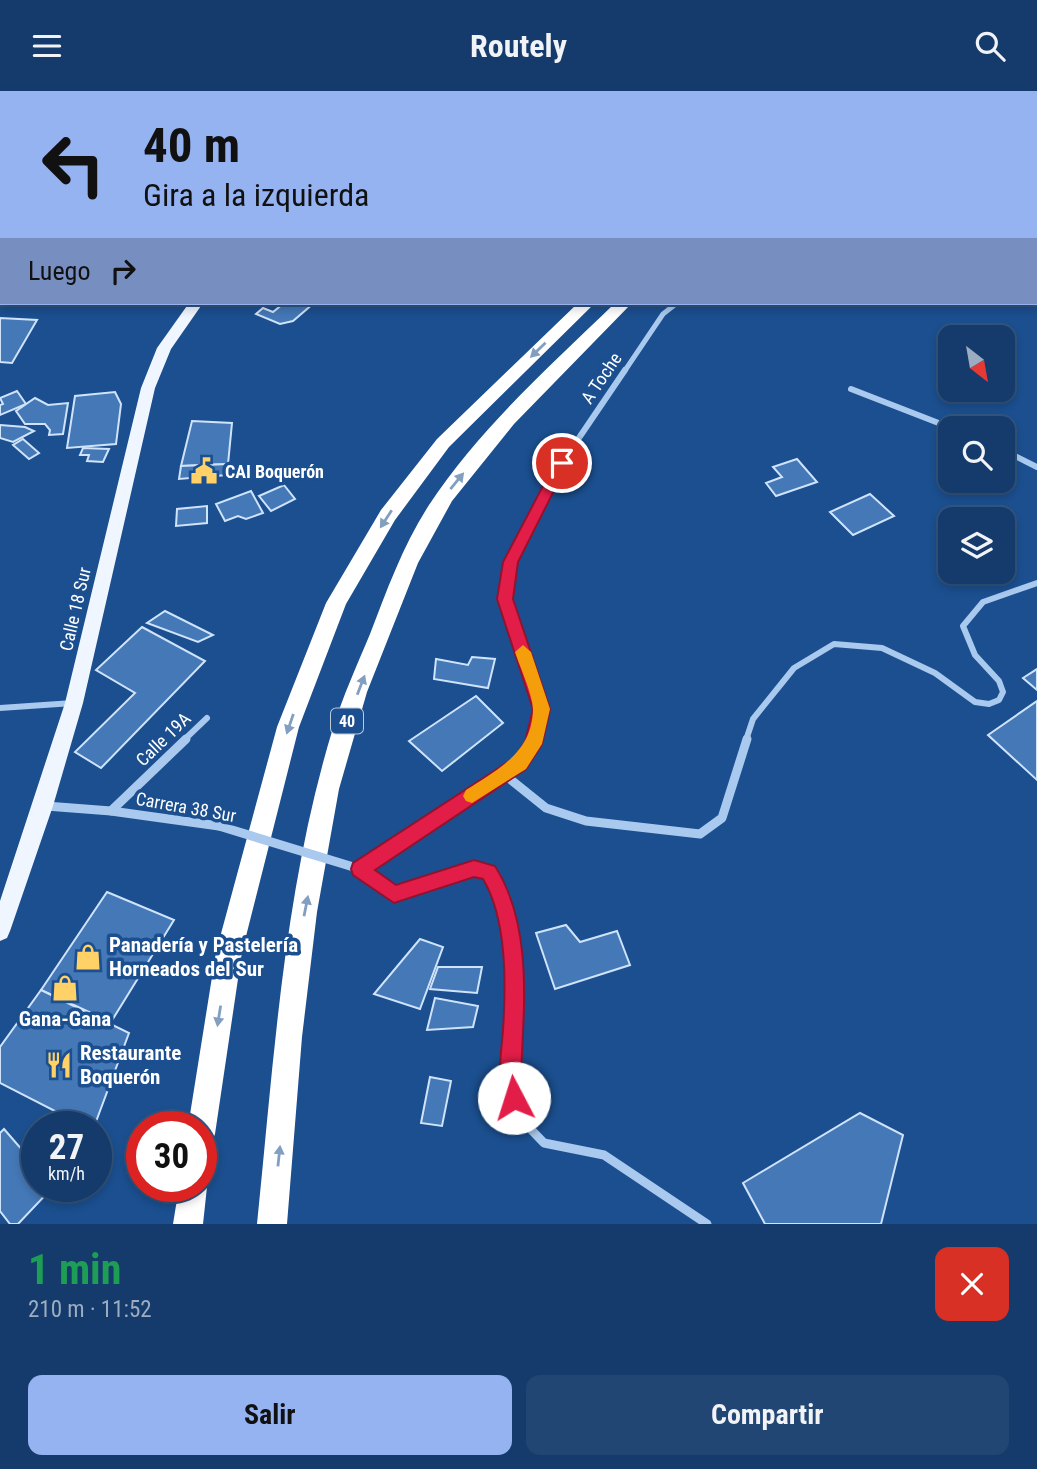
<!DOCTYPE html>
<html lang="es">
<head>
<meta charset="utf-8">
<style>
	:root { --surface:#143b6b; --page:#214673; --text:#f1f3f6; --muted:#9dadc1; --line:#33557e; --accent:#95b2f1 }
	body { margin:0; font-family:"Roboto Condensed",sans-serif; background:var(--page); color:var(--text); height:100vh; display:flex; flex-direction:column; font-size:26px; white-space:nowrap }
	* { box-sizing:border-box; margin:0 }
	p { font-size:23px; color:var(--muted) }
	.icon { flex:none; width:38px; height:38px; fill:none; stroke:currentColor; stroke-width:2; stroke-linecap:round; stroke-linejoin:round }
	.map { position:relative; height:1133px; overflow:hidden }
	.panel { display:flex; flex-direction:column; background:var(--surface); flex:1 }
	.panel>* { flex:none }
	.guide { position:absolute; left:0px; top:0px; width:1038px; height:214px; box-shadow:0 4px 10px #0003,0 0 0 2px var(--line); background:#95b2f1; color:#111; overflow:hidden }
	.needle { width:46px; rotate:149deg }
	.controls { position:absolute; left:938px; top:234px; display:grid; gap:14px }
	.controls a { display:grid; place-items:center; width:77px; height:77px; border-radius:14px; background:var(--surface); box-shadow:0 4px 10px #0003,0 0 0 2px var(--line); font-size:35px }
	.speed { position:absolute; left:21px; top:1020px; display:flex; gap:14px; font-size:35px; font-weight:700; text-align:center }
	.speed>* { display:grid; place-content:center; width:91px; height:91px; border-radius:50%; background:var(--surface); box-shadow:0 4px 10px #0003,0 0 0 2px var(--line); line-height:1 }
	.speed small { font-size:18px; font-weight:400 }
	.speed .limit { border:10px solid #d22; background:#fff; color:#111 }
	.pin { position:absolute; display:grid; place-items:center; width:60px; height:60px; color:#fff; margin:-30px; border:4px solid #fff; border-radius:50%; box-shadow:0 2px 7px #0007 }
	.me { position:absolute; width:77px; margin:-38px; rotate:355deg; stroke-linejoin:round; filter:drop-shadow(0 0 5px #0008) }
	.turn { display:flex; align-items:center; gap:24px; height:147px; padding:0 28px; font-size:32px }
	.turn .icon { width:91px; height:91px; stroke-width:2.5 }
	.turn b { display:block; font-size:49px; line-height:60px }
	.then { display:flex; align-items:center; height:66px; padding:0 28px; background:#0003; gap:14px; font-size:26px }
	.round { display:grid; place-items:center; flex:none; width:74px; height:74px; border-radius:14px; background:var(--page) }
	.overview { display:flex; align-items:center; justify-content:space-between; height:119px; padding:0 28px }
	h1 { font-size:42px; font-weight:700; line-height:52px; color:#1e9e55 }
	.action { display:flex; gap:14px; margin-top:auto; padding:14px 28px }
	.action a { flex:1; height:80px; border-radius:14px; background:var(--accent); color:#111; font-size:28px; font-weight:700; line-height:80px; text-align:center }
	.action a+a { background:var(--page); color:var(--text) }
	header { display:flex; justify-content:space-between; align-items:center; height:91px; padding:0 28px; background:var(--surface); font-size:32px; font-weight:700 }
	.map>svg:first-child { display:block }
	.building { fill:#4478b7; stroke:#cfe3fa; stroke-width:2 }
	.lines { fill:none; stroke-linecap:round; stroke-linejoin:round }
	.street-far2 { stroke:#a9c9ee; stroke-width:5 }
	.street-far1 { stroke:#a9c9ee; stroke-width:6 }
	.street { stroke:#a9c9ee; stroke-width:9 }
	.primary { fill:#f0f6ff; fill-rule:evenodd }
	.highway { fill:#fff; fill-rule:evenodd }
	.street-bridge { stroke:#a9c9ee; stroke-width:9 }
	.oneway { fill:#829ec1 }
	.route { fill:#e11d48; stroke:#92132f; stroke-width:2 }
	.slow { fill:#f59e0b }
	.labels { text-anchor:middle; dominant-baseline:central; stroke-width:7; stroke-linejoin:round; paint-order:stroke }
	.shield { fill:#1b4f8f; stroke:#bbcadd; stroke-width:2 }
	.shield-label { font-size:16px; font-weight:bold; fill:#fff }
	.street-label { font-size:18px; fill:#fff; stroke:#1b4f8f }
	.poi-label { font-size:18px; font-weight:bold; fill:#fff; stroke:#1b4f8f; text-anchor:start }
	.near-poi-label { font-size:21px; font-weight:bold; fill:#fff; stroke:#1b4f8f; text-anchor:start }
</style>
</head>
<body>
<header><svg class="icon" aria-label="menu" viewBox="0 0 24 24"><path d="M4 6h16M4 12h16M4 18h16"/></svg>Routely<svg class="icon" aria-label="search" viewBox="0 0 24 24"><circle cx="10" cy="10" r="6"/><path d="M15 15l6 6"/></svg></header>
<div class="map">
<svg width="1037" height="1133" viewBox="0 0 1037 1133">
	<rect width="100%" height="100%" fill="#1b4f8f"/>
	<!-- building -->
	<g class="building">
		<polygon points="284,212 314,212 293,230 280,233 256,223 263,217 273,221"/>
		<polygon points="0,227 37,229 12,272 0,271"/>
		<polygon points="17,300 26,313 0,324 0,314 3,313 0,307"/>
		<polygon points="115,301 121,313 116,353 67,357 75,305"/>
		<polygon points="35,307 48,314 68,312 63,343 49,344 50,339 45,333 25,333 16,320"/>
		<polygon points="192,330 232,332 228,373 181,375"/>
		<polygon points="0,334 25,336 34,340 13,351 0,347"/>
		<polygon points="23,348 39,362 29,368 13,354"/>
		<polygon points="83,357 109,358 103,371 87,370 89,364 80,364"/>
		<polygon points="797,368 817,391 776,405 766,392 782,386 773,376"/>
		<polygon points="228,373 227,384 179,388 181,375"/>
		<polygon points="284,394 295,408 271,420 259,405"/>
		<polygon points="251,400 263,422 246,428 238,425 225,430 216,413"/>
		<polygon points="870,403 894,425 853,444 830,421"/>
		<polygon points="207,415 207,432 176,435 177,418"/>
		<polygon points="165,520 213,544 198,551 147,532"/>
		<polygon points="142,536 205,570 101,677 75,661 135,602 96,579"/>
		<polygon points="472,566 495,568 488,597 434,588 436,568 468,574"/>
		<polygon points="1037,578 1037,599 1023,587"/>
		<polygon points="476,605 503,632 442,680 409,650"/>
		<polygon points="1037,610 1037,689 988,644"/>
		<polygon points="107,801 174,829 111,931 41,899"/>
		<polygon points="566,834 580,851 617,840 630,874 555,898 536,842"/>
		<polygon points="420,848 443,856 420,918 374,903"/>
		<polygon points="438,876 482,876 477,902 430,898"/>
		<polygon points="41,899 129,942 94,1036 86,1036 0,992 0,956"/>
		<polygon points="435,907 478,915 473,936 427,939"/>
		<polygon points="430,986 451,990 442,1035 421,1032"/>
		<polygon points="860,1022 903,1044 881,1133 765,1133 743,1092"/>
		<polygon points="4,1038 37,1076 37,1096 53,1096 18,1133 10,1133 0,1120 0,1042"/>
	</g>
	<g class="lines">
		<!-- street-far2 -->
		<g class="street-far2">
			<polyline points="0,106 2,109"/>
			<polyline points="624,281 663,223 677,212"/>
		</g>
		<!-- street-far1 -->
		<g class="street-far1">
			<polyline points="851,298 954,338"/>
			<polyline points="1003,359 1037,376"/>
			<polyline points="0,617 73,612"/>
			<polyline points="184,649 207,627"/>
			<polyline points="534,649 542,618 505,508 510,471 562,372 625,279"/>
			<polyline points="746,649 753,628 794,577 834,553 882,557 935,582 975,611 989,613 999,609 1003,601 999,590 975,564 963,535 983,511 1037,492"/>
		</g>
		<!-- street -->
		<g class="street">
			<polyline points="534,648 520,673 360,778 395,803 474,778 488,781 496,794 511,848 514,913 510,989 518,1025 544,1052 604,1064 707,1133"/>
			<polyline points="505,684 546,717 586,730 700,743 722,727 747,648"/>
			<polyline points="46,715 111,720 219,735"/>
			<polyline points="111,720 186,648"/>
		</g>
		<!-- primary -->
		<g class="primary">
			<polygon points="543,0 559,0 542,2"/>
			<polygon points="189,212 203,212 171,258 155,297 83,612 53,715 10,840 7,847 0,850 0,810 65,612 141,297 157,257"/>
		</g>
		<!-- highway -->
		<g class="highway">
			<polygon points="760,0 772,0 759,2"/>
			<polygon points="794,0 807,0 793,2"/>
			<polygon points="578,212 595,212 449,356 395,429 346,513 299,636 242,861 215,1043 211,1053 201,1057 201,1036 188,1036 216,861 277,636 326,512 381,419 437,348"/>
			<path d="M615,212H632L514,333L452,410L418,472L367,601L339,698L317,821L302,946L287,1133H257C274,967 284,797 333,637C343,605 357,574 370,543C387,499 403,454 429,414C480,337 550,275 615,212Z"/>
			<polygon points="201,1085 207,1096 203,1133 173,1133 179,1096 201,1096"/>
		</g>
		<!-- street-bridge -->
		<polyline class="street-bridge" points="219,735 360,778"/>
	</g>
	<!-- one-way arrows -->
	<defs><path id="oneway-solid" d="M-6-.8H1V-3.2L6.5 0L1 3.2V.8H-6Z" transform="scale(1.75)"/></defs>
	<g class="oneway">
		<use href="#oneway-solid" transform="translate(538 259) rotate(136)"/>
		<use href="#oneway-solid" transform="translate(457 390) rotate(-51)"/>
		<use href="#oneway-solid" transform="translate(386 428) rotate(123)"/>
		<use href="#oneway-solid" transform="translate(361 594) rotate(-69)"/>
		<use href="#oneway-solid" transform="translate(290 633) rotate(109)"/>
		<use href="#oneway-solid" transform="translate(306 815) rotate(-79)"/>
		<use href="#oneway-solid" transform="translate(219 925) rotate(99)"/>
		<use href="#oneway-solid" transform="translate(279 1065) rotate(-84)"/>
	</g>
	<!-- route -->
	<path class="route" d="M562,368L568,372L518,471L513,508L550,618L542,653L526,678L375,779L396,794L474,769L495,775C533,835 524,915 521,983C520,994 526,1004 521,1014L514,1017L506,1014C496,990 501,964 503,939C506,893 507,828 483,788L474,786L394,812L353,784L351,778L353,772L514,667L525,651L533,618L497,508L503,471L555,372Z"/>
	<!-- slow -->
	<path class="slow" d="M523,554L531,561L550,618L542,653L526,678L472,712L466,710L463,705L466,699C497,679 532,662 533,619C533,604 520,576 515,561Z"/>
	<!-- icons -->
	<defs>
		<g id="civic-bare" transform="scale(2.1)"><path d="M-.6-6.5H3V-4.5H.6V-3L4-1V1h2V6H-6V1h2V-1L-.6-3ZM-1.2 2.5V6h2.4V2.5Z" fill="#ffd166" stroke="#1b4f8f" stroke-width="2.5" paint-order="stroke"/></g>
		<g id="shop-bare" transform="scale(2.1)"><path d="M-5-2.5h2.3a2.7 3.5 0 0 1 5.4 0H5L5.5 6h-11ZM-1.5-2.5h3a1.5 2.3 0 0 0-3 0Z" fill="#ffd166" stroke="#1b4f8f" stroke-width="2.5" paint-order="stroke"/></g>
		<g id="restaurant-bare" transform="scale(2.1)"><path d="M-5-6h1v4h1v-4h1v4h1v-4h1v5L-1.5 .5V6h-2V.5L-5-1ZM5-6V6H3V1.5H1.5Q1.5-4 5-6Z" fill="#ffd166" stroke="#1b4f8f" stroke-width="2.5" paint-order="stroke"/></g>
	</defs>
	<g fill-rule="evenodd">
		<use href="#civic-bare" x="204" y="380"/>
		<use href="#shop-bare" x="88" y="866"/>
		<use href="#shop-bare" x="65" y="897"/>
		<use href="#restaurant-bare" x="59" y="974"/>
	</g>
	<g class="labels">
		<!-- shield labels -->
		<rect class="shield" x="331" y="617.5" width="32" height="25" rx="5"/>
		<g class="shield-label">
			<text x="347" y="630">40</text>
		</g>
		<!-- street labels -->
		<g class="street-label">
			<text transform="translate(601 287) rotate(-56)">A Toche</text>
			<text transform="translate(75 518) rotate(-77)">Calle 18 Sur</text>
			<text transform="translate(163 648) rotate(-44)">Calle 19A</text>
			<text transform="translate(186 716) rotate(10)">Carrera 38 Sur</text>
		</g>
		<!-- poi labels -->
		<g class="poi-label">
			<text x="225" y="380">CAI Boquerón</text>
		</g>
		<!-- near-poi labels -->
		<g class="near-poi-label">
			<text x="109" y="854">Panadería y Pastelería<tspan x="109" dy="24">Horneados del Sur</tspan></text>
			<text x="65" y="928" text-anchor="middle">Gana-Gana</text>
			<text x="80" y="962">Restaurante<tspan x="80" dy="24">Boquerón</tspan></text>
		</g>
	</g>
</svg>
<div class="controls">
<a><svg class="needle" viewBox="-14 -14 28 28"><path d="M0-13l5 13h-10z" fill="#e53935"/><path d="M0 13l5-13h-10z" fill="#9dadc1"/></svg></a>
<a><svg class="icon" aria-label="search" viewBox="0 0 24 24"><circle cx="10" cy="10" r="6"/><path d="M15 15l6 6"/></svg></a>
<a><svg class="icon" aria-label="layers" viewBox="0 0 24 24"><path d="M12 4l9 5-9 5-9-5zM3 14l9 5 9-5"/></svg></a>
</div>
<div class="speed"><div>27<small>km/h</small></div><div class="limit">30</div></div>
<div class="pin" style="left:562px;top:372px;background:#d93025"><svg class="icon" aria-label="arrive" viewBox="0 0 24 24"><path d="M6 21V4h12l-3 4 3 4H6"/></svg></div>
<svg class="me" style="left:514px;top:1007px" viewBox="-20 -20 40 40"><circle r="19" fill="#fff"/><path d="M0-13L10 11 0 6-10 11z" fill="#e11d48"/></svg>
<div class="guide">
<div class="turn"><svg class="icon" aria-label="left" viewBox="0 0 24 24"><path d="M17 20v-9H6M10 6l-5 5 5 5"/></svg><div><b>40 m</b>Gira a la izquierda</div></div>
<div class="then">Luego<svg class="icon" aria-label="right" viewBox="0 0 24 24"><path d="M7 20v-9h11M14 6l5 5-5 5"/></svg></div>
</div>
</div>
<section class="panel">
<div class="overview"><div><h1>1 min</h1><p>210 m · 11:52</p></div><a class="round" style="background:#d93025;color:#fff"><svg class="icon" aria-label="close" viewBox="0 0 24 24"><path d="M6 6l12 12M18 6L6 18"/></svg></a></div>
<div class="action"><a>Salir</a><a>Compartir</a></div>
</section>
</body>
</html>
